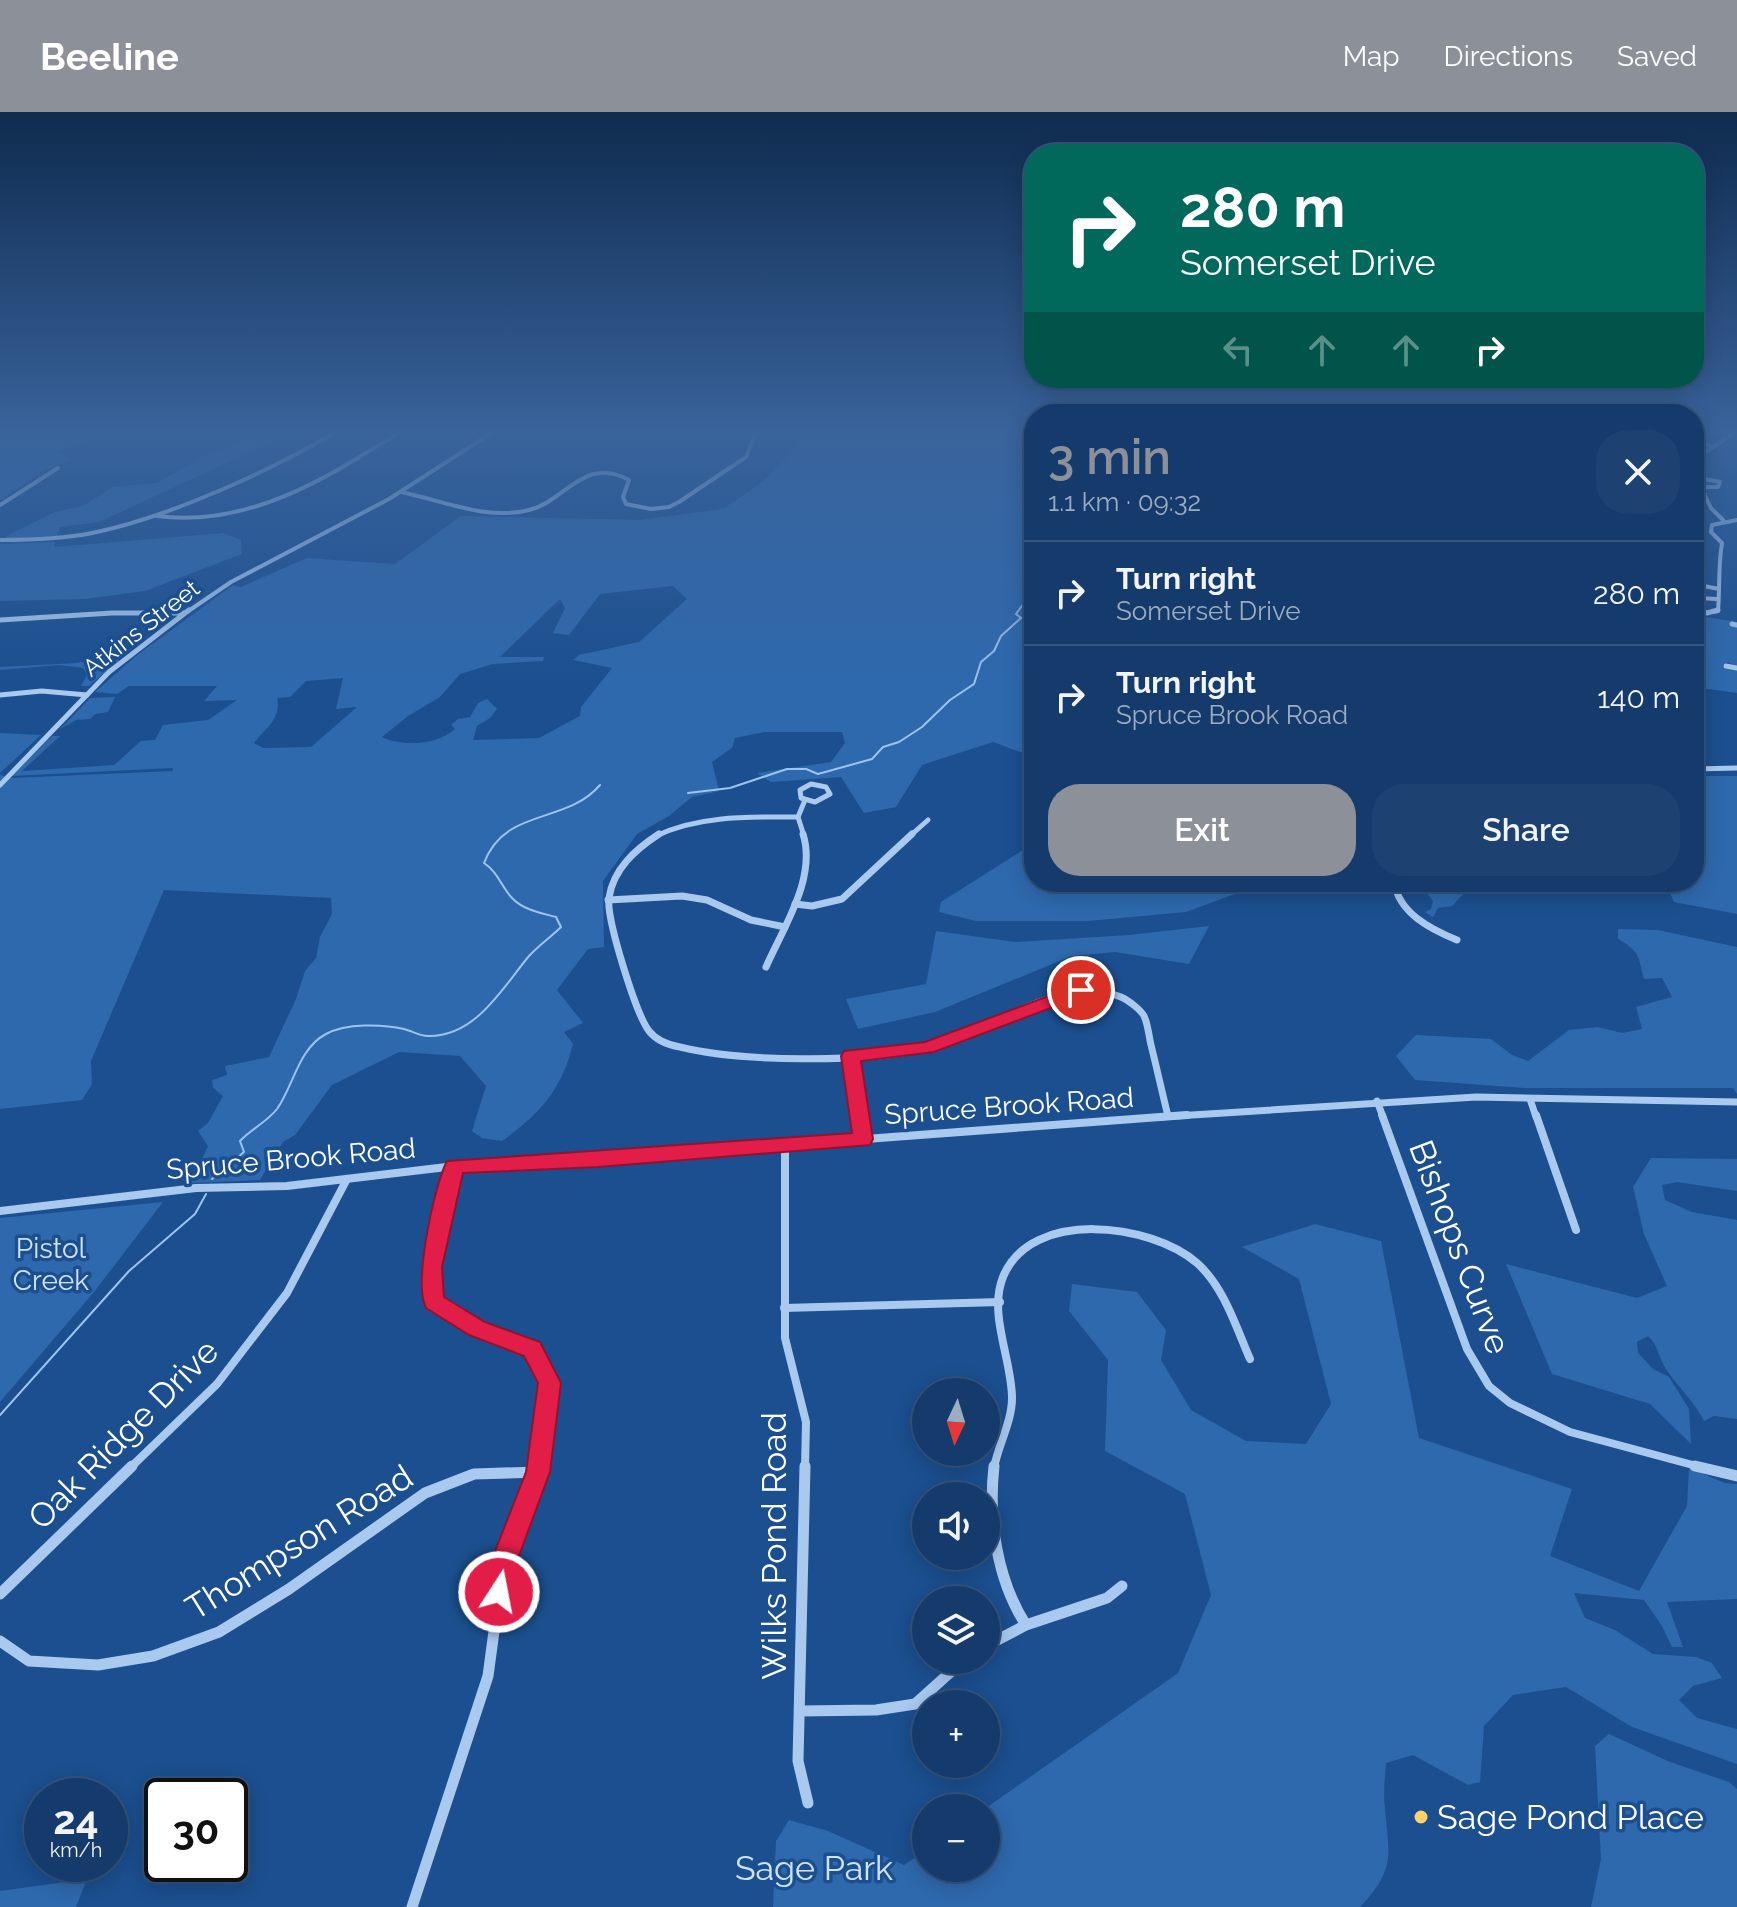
<!DOCTYPE html>
<html lang="en">
<head>
<meta charset="utf-8">
<style>
	:root { --surface:#143b6b; --page:#1d4271; --text:#f1f3f6; --muted:#9dadc1; --line:#33557e; --accent:#8c9099 }
	body { margin:0; font-family:Raleway,sans-serif; background:var(--page); color:var(--text); height:100vh; display:flex; flex-direction:column; font-size:30px; white-space:nowrap }
	* { box-sizing:border-box; margin:0 }
	p { font-size:26px; color:var(--muted) }
	.icon { flex:none; width:44px; height:44px; fill:none; stroke:currentColor; stroke-width:2; stroke-linecap:round; stroke-linejoin:round }
	.map { position:relative; flex:1; overflow:hidden }
	.details { position:absolute; left:1024px; top:292px; width:680px; height:488px; display:flex; flex-direction:column; background:var(--surface); border-radius:32px; box-shadow:0 4px 20px #0003,0 0 0 2px var(--line) }
	.details>* { flex:none }
	.hud { position:absolute; left:1024px; top:32px; width:680px; height:244px; border-radius:32px; box-shadow:0 4px 20px #0003,0 0 0 2px var(--line); background:#00695c; color:#fff; overflow:hidden }
	.needle { width:52px; rotate:184deg }
	.fabs { position:absolute; left:912px; top:1266px; display:grid; gap:16px }
	.fabs a { display:grid; place-items:center; width:88px; height:88px; border-radius:50%; background:var(--surface); box-shadow:0 4px 20px #0003,0 0 0 2px var(--line); font-size:40px }
	.speed { position:absolute; left:24px; top:1666px; display:flex; gap:16px; font-size:40px; font-weight:700; text-align:center }
	.speed>* { display:grid; place-content:center; width:104px; height:104px; border-radius:50%; background:var(--surface); box-shadow:0 4px 20px #0003,0 0 0 2px var(--line); line-height:1 }
	.speed small { font-size:20px; font-weight:400 }
	.speed .limit { border:4px solid #111; border-radius:12px; background:#fff; color:#111 }
	.pin { position:absolute; display:grid; place-items:center; width:68px; height:68px; color:#fff; margin:-34px; border:4px solid #fff; border-radius:50%; box-shadow:0 2px 8px #0007 }
	.me { position:absolute; width:88px; margin:-44px; rotate:11deg; stroke-linejoin:round; filter:drop-shadow(0 0 6px #0008) }
	.turn { display:flex; align-items:center; gap:28px; height:168px; padding:0 24px; font-size:36px }
	.turn .icon { width:104px; height:104px; stroke-width:2.5 }
	.turn b { display:block; font-size:56px; line-height:68px }
	.lanes { display:flex; align-items:center; height:76px; padding:0 24px; background:#0003; justify-content:center; gap:40px; direction:ltr }
	.lanes .off { opacity:.35 }
	.round { display:grid; place-items:center; flex:none; width:84px; height:84px; border-radius:32px; background:var(--page) }
	.head { display:flex; align-items:center; justify-content:space-between; height:136px; padding:0 24px }
	h1 { font-size:48px; font-weight:600; line-height:60px; color:var(--accent) }
	.action { display:flex; gap:16px; margin-top:auto; padding:16px 24px }
	.action a { flex:1; height:92px; border-radius:32px; background:var(--accent); color:#fff; font-size:32px; font-weight:600; line-height:92px; text-align:center }
	.action a+a { background:var(--page); color:var(--text) }
	ul { padding:0; list-style:none }
	li { display:flex; align-items:center; gap:24px; height:104px; padding:0 24px; border-top:2px solid var(--line) }
	li div { flex:1 }
	li b { display:block; font-size:30px }
	li em { font-style:normal }
	header { display:flex; align-items:center; gap:48px; box-sizing:border-box; height:112px; padding:0 40px; background:var(--accent); color:#fff }
	header strong { font-size:38px }
	nav { display:flex; gap:44px; margin-inline-start:auto; font-size:28px }
	.map>svg:first-child { display:block }
	.green { fill:#2e69ad; fill-rule:evenodd }
	.lines { fill:none; stroke-linecap:round; stroke-linejoin:round }
	.stream { stroke:#9cc4f0; stroke-width:2 }
	.minor-far4 { stroke:#a9c9ee; stroke-width:4 }
	.minor-far3 { stroke:#a9c9ee; stroke-width:5 }
	.minor-far2 { stroke:#a9c9ee; stroke-width:7 }
	.minor-far1 { stroke:#a9c9ee; stroke-width:8 }
	.minor { stroke:#a9c9ee; stroke-width:11 }
	.route { fill:#e11d48; stroke:#92132f; stroke-width:2 }
	.poi-dot { fill:#ffd166; stroke:#1b4f8f; stroke-width:3 }
	.labels { text-anchor:middle; dominant-baseline:central; stroke-width:7; stroke-linejoin:round; paint-order:stroke }
	.far-street-label { font-size:24px; fill:#fff; stroke:#1b4f8f }
	.street-label { font-size:28px; fill:#fff; stroke:#1b4f8f }
	.park-label { font-size:28px; fill:#cfe3fa; stroke:#1b4f8f }
	.near-street-label { font-size:34px; fill:#fff; stroke:#1b4f8f }
	.near-poi-label { font-size:34px; fill:#fff; stroke:#1b4f8f; text-anchor:start }
	.near-park-label { font-size:34px; fill:#cfe3fa; stroke:#1b4f8f }
</style>
</head>
<body>
<header>
<strong>Beeline</strong>
<nav><a>Map</a><a>Directions</a><a>Saved</a></nav>
</header>
<div class="map">
<svg width="1737" height="1795" viewBox="0 0 1737 1795">
	<rect width="100%" height="100%" fill="#1b4f8f"/>
	<!-- green -->
	<g class="green">
		<path d="M0,320H113C95,330 79,328 59,339L71,349L44,358L0,389Z"/>
		<polygon points="261,320 293,320 99,410 60,415 57,424 7,427 6,424 55,400 83,394 113,375 157,371 201,346"/>
		<path d="M807,320H1034V645L993,630L922,653L896,695L864,701L841,665L771,670L757,661L831,650L845,631L842,620H765L735,626L732,636L712,650L719,679L692,685L669,704L637,722L603,769L604,835L588,837L557,878L583,911L564,920L573,932C562,977 540,1002 502,1029L482,1026L472,1019L486,974L460,944L399,940L332,973L295,1023L283,1030L260,1068L191,1071L208,1034L198,1019L208,1011L223,984L213,976L212,968L227,963L225,954L269,945L296,887L305,859L316,846L320,825L332,802L331,786L164,778L91,949L92,972L82,988L0,997V663L12,666L172,659L173,656L11,664L52,624H60L22,659L114,653L141,629L155,628L163,613L208,608L237,588L204,589L217,574H129L117,582L95,580L136,544L233,473L241,475L307,446L395,452L461,404L640,408L723,397L762,370L799,332ZM673,474L687,487L639,530L579,543L573,548L612,556L581,595L580,604L539,626L473,628L477,614L490,606L497,597L487,587L478,591L470,605L458,607L451,613L455,617C437,633 403,635 382,625L408,604L440,585L460,562L493,552L543,549L544,545H500L560,487L565,496L553,521L569,523L600,482ZM343,566L336,597L357,595L311,635L263,636L254,631C265,617 282,606 277,586L290,585L306,569Z"/>
		<polygon points="224,421 241,428 242,442 145,479 85,487 0,489 0,432 55,430 54,435"/>
		<polygon points="1694,503 1737,510 1737,512 1727,513 1737,515 1737,554 1728,550 1722,554 1737,558 1737,581 1694,575"/>
		<polygon points="123,545 89,574 81,574 87,563 83,556 59,553 0,558 0,555 76,551 91,548 91,550 99,551"/>
		<polygon points="115,585 108,600 95,602 90,607 76,608 60,617 90,586"/>
		<polygon points="0,621 41,623 0,661"/>
		<polygon points="1705,664 1737,664 1737,802 1674,790 1665,770 1694,770 1694,666"/>
		<polygon points="1034,731 1034,770 1251,770 1243,779 1186,800 1088,809 976,809 939,800 941,790"/>
		<polygon points="1426,770 1466,770 1462,772 1463,782 1452,794 1438,796 1433,805 1425,800 1431,797 1433,789 1426,780"/>
		<polygon points="1209,814 1189,852 1115,840 1072,844 935,900 858,917 846,887 926,872 936,819 1015,830 1129,823"/>
		<path d="M1618,817L1658,818L1737,835V982L1733,976H1524L1415,968L1396,944L1416,923L1491,927L1512,943L1528,949L1569,918L1598,915L1622,921L1642,917L1636,895L1672,885L1662,866L1644,867C1638,845 1641,840 1618,827Z"/>
		<path d="M1651,1046L1737,1047V1079L1677,1070L1662,1073L1665,1088L1692,1100L1737,1108V1307L1714,1304L1704,1309C1694,1289 1678,1275 1666,1257C1658,1245 1659,1234 1648,1224L1637,1230L1638,1241L1653,1257L1669,1265L1689,1297L1691,1332L1650,1292L1552,1262L1506,1152L1637,1186L1667,1174L1644,1122L1633,1075Z"/>
		<polygon points="163,1090 94,1180 0,1290 0,1106"/>
		<path d="M1315,1112L1381,1129L1419,1326L1572,1377L1550,1444L1639,1479L1687,1394L1689,1356L1725,1371L1737,1372V1487L1667,1490L1683,1535H1672L1662,1514L1644,1488L1574,1481L1585,1506L1615,1518L1653,1542L1696,1545L1712,1551L1722,1566L1693,1574L1679,1588L1697,1606L1737,1617V1652L1632,1615L1566,1575L1513,1583L1484,1614L1480,1670L1468,1673L1413,1643L1386,1651C1385,1666 1383,1681 1385,1696C1389,1744 1396,1757 1360,1795H773L776,1729L789,1708L828,1719L904,1753L926,1738V1756H986V1696L1178,1561L1211,1483L1185,1382L1105,1339L1108,1248L1069,1199L1072,1172L1137,1180L1166,1218L1161,1248L1191,1298L1246,1329L1306,1332L1331,1292L1299,1167L1242,1135Z"/>
		<polygon points="1609,1622 1670,1650 1729,1670 1737,1677 1737,1795 1591,1795 1601,1747 1595,1634"/>
		<polygon points="87,1767 76,1795 0,1795 0,1779"/>
	</g>
	<g class="lines">
		<!-- stream -->
		<g class="stream">
			<polyline points="1021,506 1034,506"/>
			<polyline points="688,681 730,676 787,657 806,657 818,662 872,647 883,635 899,630 922,615 950,588 974,572 981,550 994,539 1001,524 1021,506 1016,502 1027,487"/>
			<path d="M212,1067L244,1040L240,1029C251,1017 267,1010 277,997C294,973 298,937 326,922C346,911 383,912 404,917C412,919 420,924 428,924C476,925 503,875 529,844C539,833 551,825 561,815L556,805C541,801 524,798 513,787C501,775 499,761 484,751C505,695 566,713 600,673"/>
			<polyline points="0,1303 129,1159 195,1102 206,1082"/>
		</g>
		<!-- minor-far4 -->
		<g class="minor-far4">
			<polyline points="1694,327 1712,335"/>
			<polyline points="1694,342 1707,339 1735,320"/>
			<polygon points="1704,367 1720,370 1718,375 1701,375 1699,370"/>
			<polyline points="1701,375 1711,396 1723,408"/>
			<path d="M401,380C441,388 487,409 529,398C566,389 584,343 629,368L623,385L626,392L651,397L669,395L679,390L746,345L756,320"/>
			<polyline points="0,393 58,356"/>
			<path d="M157,404C248,416 325,367 400,320"/>
			<path d="M0,428C31,428 62,427 92,421C167,406 270,359 336,320"/>
			<polyline points="1694,472 1719,477"/>
			<polyline points="187,500 231,470 389,387 493,320"/>
			<polyline points="1705,500 1694,495 1698,486 1717,487"/>
			<path d="M1713,500L1718,499C1720,475 1718,455 1722,431L1711,420L1712,413L1737,408"/>
		</g>
		<!-- minor-far3 -->
		<g class="minor-far3">
			<polyline points="1700,498 1707,501 1718,498"/>
			<polyline points="0,508 112,501 184,501"/>
			<polyline points="1732,512 1737,513"/>
			<polyline points="1726,554 1737,556"/>
			<polyline points="0,583 42,579 87,583"/>
			<polyline points="1694,657 1737,656"/>
			<polygon points="811,672 826,675 830,682 815,690 801,686 800,678"/>
			<polyline points="0,673 109,560 189,498"/>
			<path d="M656,724C699,703 751,705 798,705"/>
			<polyline points="804,724 798,705 805,688"/>
			<polyline points="910,724 928,708"/>
		</g>
		<!-- minor-far2 -->
		<g class="minor-far2">
			<path d="M659,722C636,737 613,757 609,786C606,806 636,902 649,919C656,928 668,933 680,935C741,950 866,951 927,936C985,922 1061,861 1121,885C1128,888 1141,898 1144,904C1148,912 1149,925 1151,933C1157,957 1162,980 1168,1004"/>
			<path d="M1394,770C1399,801 1430,817 1457,828"/>
			<polyline points="608,788 682,784 707,788 751,808 785,815"/>
			<polyline points="795,792 812,794 842,787 912,722"/>
			<path d="M766,855C783,816 817,766 803,722"/>
			<polyline points="851,944 860,1005"/>
			<polyline points="1530,987 1536,1005"/>
			<polyline points="1377,989 1383,1005"/>
			<polyline points="1160,1005 1476,985 1737,990"/>
		</g>
		<!-- minor-far1 -->
		<g class="minor-far1">
			<polyline points="860,1003 863,1027"/>
			<polyline points="1382,1003 1467,1237 1489,1274 1510,1291 1570,1320 1704,1356"/>
			<polyline points="1536,1003 1576,1118"/>
			<polyline points="785,1033 785,1226 806,1310 805,1356"/>
			<polyline points="455,1054 431,1155 433,1189 477,1217 532,1237 550,1271 538,1356"/>
			<polyline points="0,1099 196,1076 287,1074 455,1054 598,1047 1187,1003"/>
			<polyline points="784,1196 1000,1190"/>
			<polyline points="130,1356 217,1272 287,1181 347,1067"/>
			<path d="M994,1356C998,1333 1012,1310 1012,1286C1012,1248 988,1202 1003,1165C1031,1096 1151,1111 1197,1151C1224,1175 1236,1215 1250,1247"/>
		</g>
		<!-- minor -->
		<g class="minor">
			<polyline points="805,1354 798,1649 808,1691"/>
			<path d="M994,1354C988,1408 997,1468 1026,1513"/>
			<polyline points="1695,1354 1737,1364"/>
			<polyline points="0,1482 132,1354"/>
			<polyline points="0,1529 29,1549 98,1553 153,1544 219,1520 289,1477 425,1381 474,1362 538,1360"/>
			<polyline points="986,1534 1026,1513 1107,1486 1122,1474"/>
			<polyline points="800,1599 876,1598 915,1592 964,1548"/>
			<polyline points="412,1795 488,1564 503,1452 539,1354"/>
		</g>
	</g>
	<!-- sky -->
	<linearGradient id="sky" x2="0" y2="1"><stop stop-color="#0f2b4f"/><stop offset="0.56" stop-color="#39639b"/><stop offset="1" stop-color="#39639b" stop-opacity="0"/></linearGradient>
	<rect width="1737" height="571" fill="url(#sky)"/>
	<!-- route -->
	<path class="route" d="M1081,872L1090,878L1088,882L934,940L861,949L873,1027L870,1033L598,1055L463,1061L442,1155L444,1185L485,1210L540,1230L561,1271L550,1360L516,1452L508,1489L499,1492L490,1489L486,1480L490,1452L526,1360L538,1271L524,1244L469,1223L426,1196C413,1171 434,1074 447,1049L852,1021L841,944L844,939L925,930Z"/>
	<!-- markers -->
	<circle class="poi-dot" cx="1421" cy="1705" r="8"/>
	<g class="labels">
		<!-- far-street labels -->
		<g class="far-street-label">
			<text transform="translate(141 516) rotate(-38)">Atkins Street</text>
		</g>
		<!-- street labels -->
		<g class="street-label">
			<text transform="translate(1009 994) rotate(-4)">Spruce Brook Road</text>
			<text transform="translate(291 1047) rotate(-5)">Spruce Brook Road</text>
		</g>
		<!-- park labels -->
		<g class="park-label">
			<text x="51" y="1136">Pistol<tspan x="51" dy="32">Creek</tspan></text>
		</g>
		<!-- near-street labels -->
		<g class="near-street-label">
			<text transform="translate(1460 1135) rotate(69)">Bishops Curve</text>
			<text transform="translate(123 1322) rotate(-45)">Oak Ridge Drive</text>
			<text transform="translate(299 1430) rotate(-32)">Thompson Road</text>
			<text transform="translate(774 1434) rotate(-90)">Wilks Pond Road</text>
		</g>
		<!-- near-poi labels -->
		<g class="near-poi-label">
			<text x="1437" y="1705">Sage Pond Place</text>
		</g>
		<!-- near-park labels -->
		<g class="near-park-label">
			<text x="814" y="1756">Sage Park</text>
		</g>
	</g>
</svg>
<div class="fabs">
<a><svg class="needle" viewBox="-14 -14 28 28"><path d="M0-13l5 13h-10z" fill="#e53935"/><path d="M0 13l5-13h-10z" fill="#9dadc1"/></svg></a>
<a><svg class="icon" aria-label="sound" viewBox="0 0 24 24"><path d="M4 9h4l5-4v14l-5-4H4zM17 9q2 3 0 6"/></svg></a>
<a><svg class="icon" aria-label="layers" viewBox="0 0 24 24"><path d="M12 4l9 5-9 5-9-5zM3 14l9 5 9-5"/></svg></a>
<a>+</a>
<a>−</a>
</div>
<div class="speed"><div>24<small>km/h</small></div><div class="limit">30</div></div>
<div class="pin" style="left:1081px;top:878px;background:#d93025"><svg class="icon" aria-label="arrive" viewBox="0 0 24 24"><path d="M6 21V4h12l-3 4 3 4H6"/></svg></div>
<svg class="me" style="left:499px;top:1480px" viewBox="-20 -20 40 40"><circle r="17" fill="#e11d48" stroke="#fff" stroke-width="3"/><path d="M0-11L8 9 0 5-8 9z" fill="#fff"/></svg>
<div class="hud">
<div class="turn"><svg class="icon" aria-label="right" viewBox="0 0 24 24"><path d="M7 20v-9h11M14 6l5 5-5 5"/></svg><div><b>280 m</b>Somerset Drive</div></div>
<div class="lanes"><svg class="icon off" aria-label="left" viewBox="0 0 24 24"><path d="M17 20v-9H6M10 6l-5 5 5 5"/></svg><svg class="icon off" aria-label="ahead" viewBox="0 0 24 24"><path d="M12 20V5M6 11l6-6 6 6"/></svg><svg class="icon off" aria-label="ahead" viewBox="0 0 24 24"><path d="M12 20V5M6 11l6-6 6 6"/></svg><svg class="icon" aria-label="right" viewBox="0 0 24 24"><path d="M7 20v-9h11M14 6l5 5-5 5"/></svg></div>
</div>
<section class="details">
<div class="head"><div><h1>3 min</h1><p>1.1 km · 09:32</p></div><a class="round"><svg class="icon" aria-label="close" viewBox="0 0 24 24"><path d="M6 6l12 12M18 6L6 18"/></svg></a></div>
<ul>
<li><svg class="icon" aria-label="right" viewBox="0 0 24 24"><path d="M7 20v-9h11M14 6l5 5-5 5"/></svg><div><b>Turn right</b><p>Somerset Drive</p></div><em>280 m</em></li>
<li><svg class="icon" aria-label="right" viewBox="0 0 24 24"><path d="M7 20v-9h11M14 6l5 5-5 5"/></svg><div><b>Turn right</b><p>Spruce Brook Road</p></div><em>140 m</em></li>
</ul>
<div class="action"><a>Exit</a><a>Share</a></div>
</section>
</div>
</body>
</html>
